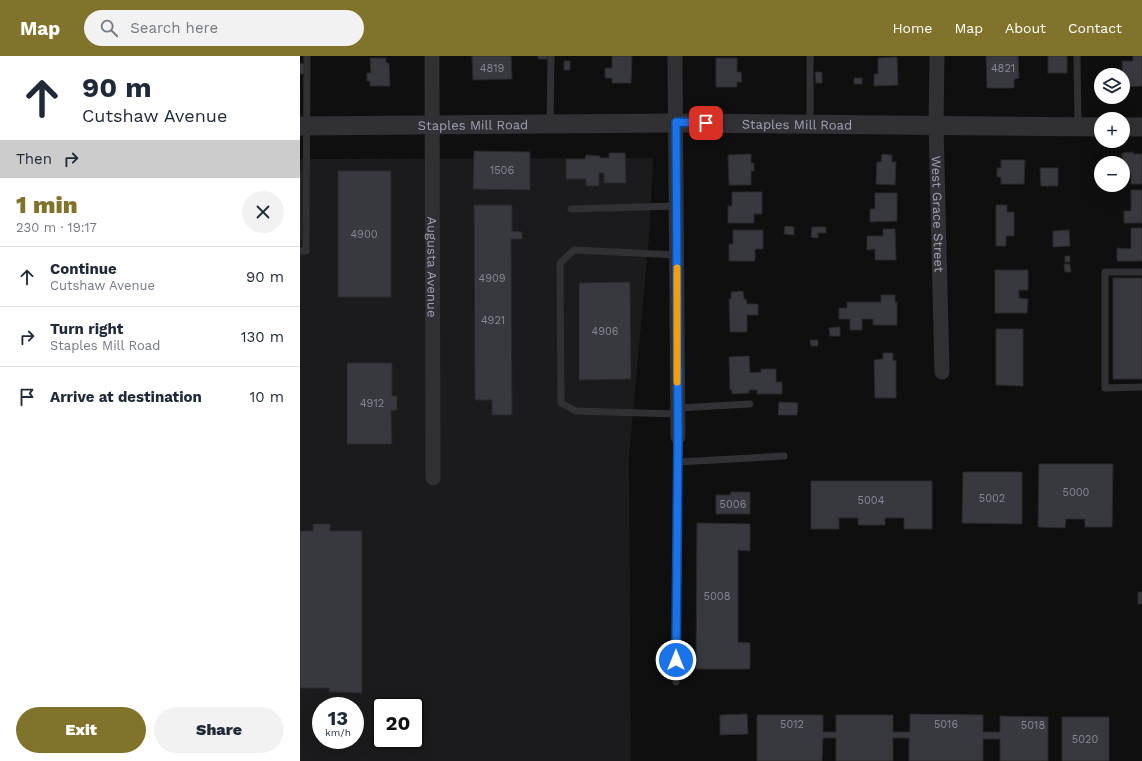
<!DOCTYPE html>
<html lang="en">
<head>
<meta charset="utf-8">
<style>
	:root { --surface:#fff; --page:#f2f2f3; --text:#1f2937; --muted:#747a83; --line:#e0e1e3; --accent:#81732c }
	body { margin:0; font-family:"Work Sans",sans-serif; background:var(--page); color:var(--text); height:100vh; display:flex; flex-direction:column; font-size:15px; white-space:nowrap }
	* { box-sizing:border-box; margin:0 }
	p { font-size:13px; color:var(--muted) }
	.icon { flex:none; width:22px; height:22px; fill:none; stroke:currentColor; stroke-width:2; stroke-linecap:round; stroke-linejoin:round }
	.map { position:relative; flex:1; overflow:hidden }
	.sheet { display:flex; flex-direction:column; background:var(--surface); width:300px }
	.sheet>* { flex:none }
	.top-card { background:#fff; color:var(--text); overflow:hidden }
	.buttons { position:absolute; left:794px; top:12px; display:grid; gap:8px }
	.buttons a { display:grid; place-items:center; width:36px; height:36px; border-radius:50%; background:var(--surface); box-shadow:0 4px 16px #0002; font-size:20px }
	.speed { position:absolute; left:12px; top:641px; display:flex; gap:8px; font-size:20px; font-weight:700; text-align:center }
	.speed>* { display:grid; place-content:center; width:52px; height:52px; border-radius:50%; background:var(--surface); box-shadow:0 4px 16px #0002; line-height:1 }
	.speed small { font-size:10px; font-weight:400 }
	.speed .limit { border:2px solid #111; border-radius:6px; background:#fff; color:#111 }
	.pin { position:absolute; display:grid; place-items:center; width:34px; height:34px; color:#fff; margin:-17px; border-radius:8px; box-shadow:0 2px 6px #0006 }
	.me { position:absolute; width:44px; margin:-22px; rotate:0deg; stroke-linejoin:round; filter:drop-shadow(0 0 3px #0008) }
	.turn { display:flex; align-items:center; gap:14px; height:84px; padding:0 16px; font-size:18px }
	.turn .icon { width:52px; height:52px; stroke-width:2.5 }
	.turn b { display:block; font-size:28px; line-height:34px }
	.then { display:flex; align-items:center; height:38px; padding:0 16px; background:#0003; gap:8px; font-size:15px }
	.round { display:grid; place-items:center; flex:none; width:42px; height:42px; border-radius:21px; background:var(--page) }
	.summary { display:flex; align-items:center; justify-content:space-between; height:68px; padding:0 16px }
	h1 { font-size:24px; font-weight:800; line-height:30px; color:var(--accent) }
	.button { display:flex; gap:8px; margin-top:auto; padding:8px 16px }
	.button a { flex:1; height:46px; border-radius:24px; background:var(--accent); color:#fff; font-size:16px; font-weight:800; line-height:46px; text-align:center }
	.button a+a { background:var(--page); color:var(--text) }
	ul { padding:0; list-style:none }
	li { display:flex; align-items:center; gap:12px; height:60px; padding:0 16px; border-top:1px solid var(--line) }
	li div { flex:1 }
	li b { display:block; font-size:15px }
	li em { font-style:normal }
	header { display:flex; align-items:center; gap:24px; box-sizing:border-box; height:56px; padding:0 20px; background:var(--accent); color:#fff }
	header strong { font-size:19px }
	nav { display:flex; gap:22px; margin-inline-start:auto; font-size:14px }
	.search { width:280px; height:36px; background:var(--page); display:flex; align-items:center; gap:10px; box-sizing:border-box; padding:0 14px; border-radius:22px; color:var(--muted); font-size:15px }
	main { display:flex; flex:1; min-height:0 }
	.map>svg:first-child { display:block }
	.built { fill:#1b1b1d; fill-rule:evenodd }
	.building { fill:#38393e; stroke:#29292c }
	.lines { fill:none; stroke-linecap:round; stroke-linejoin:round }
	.service { stroke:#303035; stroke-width:7 }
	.minor { stroke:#303035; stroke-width:15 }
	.tertiary { stroke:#303035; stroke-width:19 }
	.route-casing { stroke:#114b97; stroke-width:10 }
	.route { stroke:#1a73e8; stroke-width:7 }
	.slow { stroke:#f59e0b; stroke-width:7 }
	.labels { text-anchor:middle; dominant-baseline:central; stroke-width:4; stroke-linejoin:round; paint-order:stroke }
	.number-label { font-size:11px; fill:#858895 }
	.street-label { font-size:13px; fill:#9fa2b2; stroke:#0a0a0b }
</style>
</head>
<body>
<header>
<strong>Map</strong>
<div class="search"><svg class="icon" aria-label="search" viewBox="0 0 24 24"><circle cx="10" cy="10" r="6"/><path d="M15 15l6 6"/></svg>Search here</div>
<nav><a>Home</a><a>Map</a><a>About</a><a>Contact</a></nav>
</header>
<main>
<section class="sheet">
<div class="top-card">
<div class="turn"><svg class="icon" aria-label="ahead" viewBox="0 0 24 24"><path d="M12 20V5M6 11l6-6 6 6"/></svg><div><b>90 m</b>Cutshaw Avenue</div></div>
<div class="then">Then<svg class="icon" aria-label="right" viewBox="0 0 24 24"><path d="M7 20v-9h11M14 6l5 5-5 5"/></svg></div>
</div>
<div class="summary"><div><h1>1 min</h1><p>230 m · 19:17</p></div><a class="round"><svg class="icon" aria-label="close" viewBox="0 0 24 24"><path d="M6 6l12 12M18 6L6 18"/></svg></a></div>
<ul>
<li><svg class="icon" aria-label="ahead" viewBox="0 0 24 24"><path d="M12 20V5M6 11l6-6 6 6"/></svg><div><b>Continue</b><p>Cutshaw Avenue</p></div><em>90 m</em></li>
<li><svg class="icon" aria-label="right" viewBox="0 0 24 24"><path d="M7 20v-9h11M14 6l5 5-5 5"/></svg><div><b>Turn right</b><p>Staples Mill Road</p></div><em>130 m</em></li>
<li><svg class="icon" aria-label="arrive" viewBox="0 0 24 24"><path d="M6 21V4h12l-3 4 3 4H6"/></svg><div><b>Arrive at destination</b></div><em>10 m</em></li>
</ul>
<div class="button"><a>Exit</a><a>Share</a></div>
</section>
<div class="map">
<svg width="842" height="705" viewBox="0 0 842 705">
	<rect width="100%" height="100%" fill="#0f0f10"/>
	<!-- built -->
	<path class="built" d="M353,102L349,181L329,400L331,705H0V103ZM21,650H55V684H21ZM81,650H115V684H81Z"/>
	<!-- building -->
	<g class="building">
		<polygon points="172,0 211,0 212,23 173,24"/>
		<rect x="238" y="0" width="9" height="3"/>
		<polygon points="312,0 332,0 331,27 312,27 312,22 305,22 305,12 312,12"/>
		<polygon points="686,0 718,0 719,22 714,23 714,32 687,32"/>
		<rect x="748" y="0" width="19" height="17"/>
		<polygon points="833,0 842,0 842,30 823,31 822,5 833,5"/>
		<polygon points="597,1 598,29 574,30 574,18 578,18 578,2"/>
		<polygon points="70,2 86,2 86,7 89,7 90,30 70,30 70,25 67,25 67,17 71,17"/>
		<polygon points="416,2 437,2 437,16 441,16 442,26 437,26 437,31 416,31"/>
		<rect x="264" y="5" width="6" height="9"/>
		<polygon points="0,7 4,8 4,18 0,18"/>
		<polygon points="515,16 522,16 522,27 516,27"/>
		<rect x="554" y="22" width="8" height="6"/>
		<polygon points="174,95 230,96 230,134 173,133"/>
		<polygon points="833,96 833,98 842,98 842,128 831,128 831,117 823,117 822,97"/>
		<polygon points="309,97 325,97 326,127 304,127 304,117 299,117 299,130 286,130 286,123 266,123 266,103 285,103 286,99 300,100 300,102 309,102"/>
		<polygon points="451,98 451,107 454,107 454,115 451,115 451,129 429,129 428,99"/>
		<polygon points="582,98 592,99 592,106 596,106 595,129 576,128 577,106 581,106"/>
		<polygon points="701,104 725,104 724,128 701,128 701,121 697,121 697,112 701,112"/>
		<polygon points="740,112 758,112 758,130 741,130"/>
		<rect x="0" y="115" width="1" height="68"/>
		<rect x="38" y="115" width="53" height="126"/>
		<polygon points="831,134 842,134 842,167 824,167 824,155 831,155"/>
		<polygon points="432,136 462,136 462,158 454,158 454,167 428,167 428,150 432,150"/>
		<polygon points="575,137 597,137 597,165 570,166 570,153 575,153"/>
		<polygon points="174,149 212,149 212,175 222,176 222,183 211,183 212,359 192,359 192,344 175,344"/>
		<polygon points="696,149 707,149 707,156 714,156 714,180 706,180 706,190 696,190"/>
		<polygon points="485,170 494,171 494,179 484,178"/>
		<polygon points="512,171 526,171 526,177 518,177 518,182 511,181"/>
		<polygon points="831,172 842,172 842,205 817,205 817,192 831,193"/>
		<polygon points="583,173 595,173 596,204 575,204 575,193 567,194 567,180 583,180"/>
		<polygon points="433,174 463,174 463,193 455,193 455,205 429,205 429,188 433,188"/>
		<polygon points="769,174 770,190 753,191 753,175"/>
		<rect x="765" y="200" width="5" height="6"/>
		<polygon points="764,208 770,208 771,216 765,216"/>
		<polygon points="695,214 728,214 728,234 719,234 719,242 728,243 727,257 695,257"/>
		<rect x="813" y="222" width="29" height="101"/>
		<polygon points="330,226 331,323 279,324 279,227"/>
		<polygon points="443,235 444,243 446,243 447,248 458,248 458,259 447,259 447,276 430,276 429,243 431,243 431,236"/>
		<polygon points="581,239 595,239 595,246 597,246 597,269 573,269 573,263 562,263 562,274 550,274 550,263 539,263 539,252 547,252 547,246 581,246"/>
		<polygon points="540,271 540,280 530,280 529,272"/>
		<polygon points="696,273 723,273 723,330 696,329"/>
		<polygon points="510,284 518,284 518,290 511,290"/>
		<polygon points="583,297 593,297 593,305 596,304 596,342 575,342 574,304 583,303"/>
		<polygon points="449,300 450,317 461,316 461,313 476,313 476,326 482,326 482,338 457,338 457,334 449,334 449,337 432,338 432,334 430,334 429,301"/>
		<polygon points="47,307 92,307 92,340 97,340 97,354 91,355 92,388 47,388"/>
		<polygon points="479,346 498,347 497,359 478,359"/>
		<polygon points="739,408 813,408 812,471 785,471 785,463 766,463 765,472 738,471"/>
		<polygon points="663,416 722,416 722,468 662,467"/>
		<polygon points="511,425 632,425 632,473 604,473 604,462 585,462 585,469 558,469 558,462 539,462 539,473 511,473"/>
		<polygon points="431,436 450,436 450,458 416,458 416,439 430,439"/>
		<polygon points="397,467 450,468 450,495 438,494 438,586 450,587 450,613 396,613"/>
		<polygon points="13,468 30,468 30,475 62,475 62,637 29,636 29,632 0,632 0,475 13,475"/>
		<rect x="838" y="536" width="4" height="12"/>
		<polygon points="447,658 448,678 420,679 420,659"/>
		<polygon points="610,658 683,659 683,676 700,676 700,660 748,661 748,705 700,705 700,683 683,683 683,705 609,705 609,682 593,682 593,705 536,705 536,682 523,682 522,705 457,705 457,659 523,659 523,676 536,676 536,659 593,659 593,676 610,676"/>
		<rect x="762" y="661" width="47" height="44"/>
	</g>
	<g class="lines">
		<!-- service -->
		<g class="service">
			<polyline points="510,0 510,68"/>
			<polyline points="777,0 778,71"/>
			<polyline points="250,68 251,0"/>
			<polyline points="271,153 376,150"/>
			<polyline points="0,195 6,195 7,0"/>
			<polyline points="377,199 274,194 260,207 261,347 276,355 377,358"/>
			<polyline points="842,216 805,216 805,332 842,331"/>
			<polyline points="378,352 450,348"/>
			<polyline points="378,406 484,400"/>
			<polyline points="376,626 378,381"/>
		</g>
		<!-- minor -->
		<g class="minor">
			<path id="s1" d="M132,0L133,422"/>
			<polyline points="375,0 378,381"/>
			<path id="s2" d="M637,0L636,69L642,316"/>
		</g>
		<!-- tertiary -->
		<g class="tertiary">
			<path id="s3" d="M0,70L376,67L801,71"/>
			<polyline points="823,71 842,71"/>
		</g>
	</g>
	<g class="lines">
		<!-- route casing -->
		<g class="route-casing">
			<polyline id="route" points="376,604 378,381 376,66 406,67"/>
		</g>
		<!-- route -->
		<use href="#route" class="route"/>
		<!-- slow -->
		<polyline class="slow" points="377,212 377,326"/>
	</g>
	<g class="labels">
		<!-- number labels -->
		<g class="number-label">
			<text x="192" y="12">4819</text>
			<text x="703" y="12">4821</text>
			<text x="202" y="114">1506</text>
			<text x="64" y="178">4900</text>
			<text x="192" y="222">4909</text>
			<text x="193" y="264">4921</text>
			<text x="305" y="275">4906</text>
			<text x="72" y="347">4912</text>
			<text x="776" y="436">5000</text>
			<text x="692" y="442">5002</text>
			<text x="571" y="444">5004</text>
			<text x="433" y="448">5006</text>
			<text x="417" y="540">5008</text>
			<text x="492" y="668">5012</text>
			<text x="646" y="668">5016</text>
			<text x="733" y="669">5018</text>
			<text x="785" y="683">5020</text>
		</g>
		<!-- street labels -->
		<g class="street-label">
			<text stroke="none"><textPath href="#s3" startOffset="497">Staples Mill Road</textPath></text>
			<text stroke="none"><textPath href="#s3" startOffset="173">Staples Mill Road</textPath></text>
			<text stroke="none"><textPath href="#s2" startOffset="158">West Grace Street</textPath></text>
			<text stroke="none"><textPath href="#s1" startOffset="211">Augusta Avenue</textPath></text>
		</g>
	</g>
</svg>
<div class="buttons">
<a><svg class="icon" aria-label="layers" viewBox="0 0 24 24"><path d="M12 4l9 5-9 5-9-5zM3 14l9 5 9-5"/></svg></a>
<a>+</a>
<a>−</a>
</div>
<div class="speed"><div>13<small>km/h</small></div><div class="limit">20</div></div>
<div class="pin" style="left:406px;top:67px;background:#d93025"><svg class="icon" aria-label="arrive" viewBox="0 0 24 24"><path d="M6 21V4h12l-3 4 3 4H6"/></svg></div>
<svg class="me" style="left:376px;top:604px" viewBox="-20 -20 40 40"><circle r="17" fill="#1a73e8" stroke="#fff" stroke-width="3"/><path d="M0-11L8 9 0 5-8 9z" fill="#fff"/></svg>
</div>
</main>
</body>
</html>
